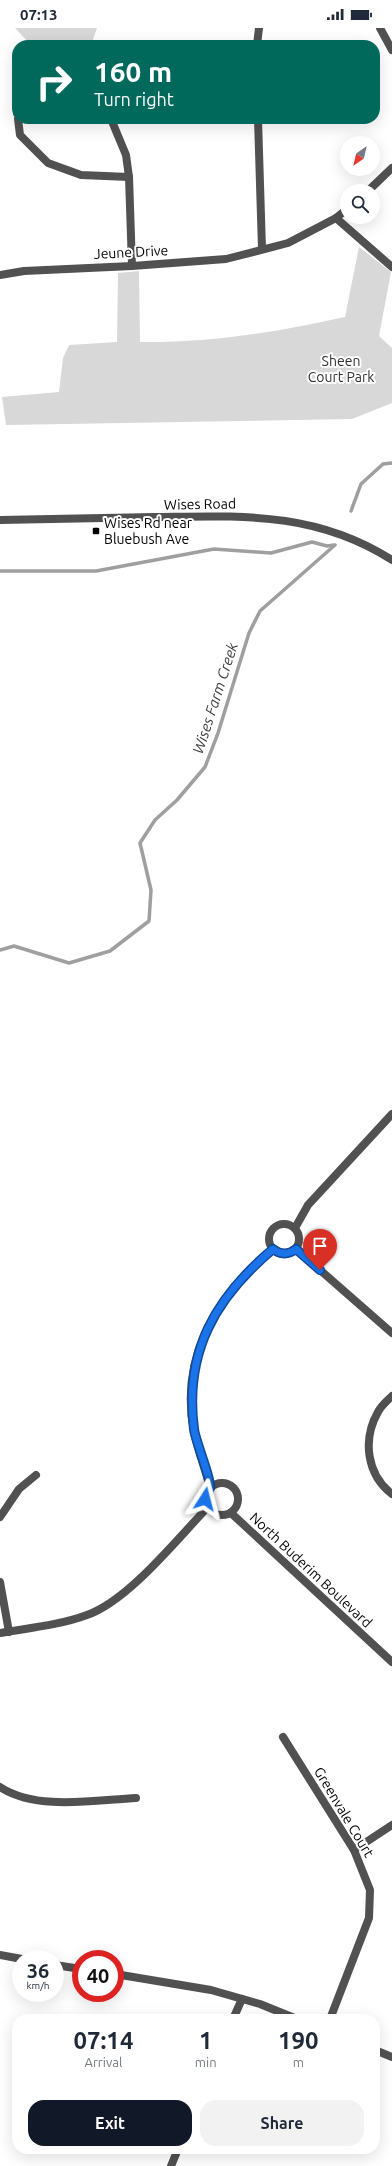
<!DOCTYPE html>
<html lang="en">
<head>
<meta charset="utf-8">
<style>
	:root { --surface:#fff; --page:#f2f2f3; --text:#1f2937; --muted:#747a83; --accent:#111827 }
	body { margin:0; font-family:Ubuntu,sans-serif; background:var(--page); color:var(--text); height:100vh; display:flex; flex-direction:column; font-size:15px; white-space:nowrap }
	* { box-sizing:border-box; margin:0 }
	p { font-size:13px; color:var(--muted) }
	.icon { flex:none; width:22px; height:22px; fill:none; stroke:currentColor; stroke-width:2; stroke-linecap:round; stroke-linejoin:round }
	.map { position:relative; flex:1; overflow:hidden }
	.drawer { position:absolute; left:12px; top:1986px; width:368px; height:140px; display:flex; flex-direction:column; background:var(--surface); border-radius:16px; box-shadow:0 4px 16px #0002 }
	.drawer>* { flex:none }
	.banner { position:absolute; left:12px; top:12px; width:368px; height:84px; border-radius:16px; box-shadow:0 4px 16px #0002; background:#00695c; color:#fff; overflow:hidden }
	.needle { width:26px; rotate:214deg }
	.controls { position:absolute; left:340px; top:108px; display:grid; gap:8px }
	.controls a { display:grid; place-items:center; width:40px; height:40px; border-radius:50%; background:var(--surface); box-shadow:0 4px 16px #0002; font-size:20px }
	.speed { position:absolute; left:12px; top:1922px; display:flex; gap:8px; font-size:20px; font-weight:700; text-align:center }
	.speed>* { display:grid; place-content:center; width:52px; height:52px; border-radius:50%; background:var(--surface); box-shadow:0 4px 16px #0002; line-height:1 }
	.speed small { font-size:10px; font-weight:400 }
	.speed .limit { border:6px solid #d22; background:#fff; color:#111 }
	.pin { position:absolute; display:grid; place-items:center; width:34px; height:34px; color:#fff; margin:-41px -17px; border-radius:50% 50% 50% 0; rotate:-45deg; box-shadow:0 0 4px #0007 }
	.pin .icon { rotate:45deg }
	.me { position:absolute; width:44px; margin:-22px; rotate:9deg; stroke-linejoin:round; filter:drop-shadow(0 0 3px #0008) }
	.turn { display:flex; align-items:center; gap:14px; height:84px; padding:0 16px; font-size:18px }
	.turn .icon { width:52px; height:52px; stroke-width:2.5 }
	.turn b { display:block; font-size:28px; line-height:34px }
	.eta { display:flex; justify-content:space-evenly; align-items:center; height:68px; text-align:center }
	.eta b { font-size:24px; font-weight:700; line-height:28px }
	.button { display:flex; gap:8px; margin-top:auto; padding:8px 16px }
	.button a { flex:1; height:46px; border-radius:16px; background:var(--accent); color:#fff; font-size:16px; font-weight:700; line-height:46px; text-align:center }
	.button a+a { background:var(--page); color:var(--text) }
	.status { display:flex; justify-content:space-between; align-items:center; height:28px; padding:0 20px; background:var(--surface); direction:ltr }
	.status svg { height:11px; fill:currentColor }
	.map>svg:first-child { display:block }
	.green { fill:#d8d8d8 }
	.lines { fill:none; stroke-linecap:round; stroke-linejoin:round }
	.stream { stroke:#9f9f9f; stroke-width:3.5 }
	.minor { stroke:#515151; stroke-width:8 }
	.tertiary { stroke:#515151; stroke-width:8 }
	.route-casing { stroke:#114b97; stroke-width:10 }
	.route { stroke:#1a73e8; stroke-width:7 }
	.poi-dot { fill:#000; stroke:#fff; stroke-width:1.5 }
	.labels { text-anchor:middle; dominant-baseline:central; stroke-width:4; stroke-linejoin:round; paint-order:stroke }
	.street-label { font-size:14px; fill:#000; stroke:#fff }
	.park-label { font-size:14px; fill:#2f2f2f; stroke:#fff }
	.poi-label { font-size:14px; fill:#000; stroke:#fff; text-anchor:start }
	.water-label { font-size:15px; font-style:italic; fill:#404040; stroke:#fff }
</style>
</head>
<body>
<div class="status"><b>07:13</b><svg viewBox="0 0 49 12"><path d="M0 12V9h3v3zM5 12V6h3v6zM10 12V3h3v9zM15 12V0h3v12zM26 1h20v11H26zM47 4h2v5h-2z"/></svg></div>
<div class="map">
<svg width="392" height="2138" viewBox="0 0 392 2138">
	<rect width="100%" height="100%" fill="#fff"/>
	<!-- green -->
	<g class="green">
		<polygon points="15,0 97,0 91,17 31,17"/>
		<path d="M359,219L391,244L379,308L392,320V375L352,391L6,397L2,369L59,364L63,330L69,317L117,314L118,245L139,243L140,314C207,315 279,304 345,289Z"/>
	</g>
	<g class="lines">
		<!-- stream -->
		<g class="stream">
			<polyline points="351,483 361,456 383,436 392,435"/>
			<polyline points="0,543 96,543 214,521 271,525 312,514 327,518 334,517"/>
			<polyline points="0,922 14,918 69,935 110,923 149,893 151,862 140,815 155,792 177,772 205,739 218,705 249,605 260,583 335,517"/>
		</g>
		<!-- minor -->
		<g class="minor">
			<polyline points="380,0 392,22"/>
			<polyline points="257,17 259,0"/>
			<polyline points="17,79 17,85"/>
			<polyline points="18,91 20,107 48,135 81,147 129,149"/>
			<polyline points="111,91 126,127 129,149 132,238"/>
			<polyline points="258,91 262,221"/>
			<polyline points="368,163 392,140"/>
			<polyline points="336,190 392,239"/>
			<polyline points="0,247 24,243 132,238 226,231 288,215 336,190 347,181"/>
			<polyline points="296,1221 392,1305"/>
			<path d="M392,1368C387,1373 381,1378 378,1384C362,1412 367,1447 392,1466"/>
			<polyline points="0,1489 19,1461 36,1447"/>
			<polyline points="0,1554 9,1604"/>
			<path d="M0,1605C29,1600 60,1597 87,1587C128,1573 177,1511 208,1479"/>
			<polyline points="283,1709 354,1822 370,1862 369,1890 330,1991"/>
			<path d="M0,1759C37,1783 94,1772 136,1770"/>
			<polyline points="354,1822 392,1797"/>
			<polyline points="0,1927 22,1931"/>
			<polyline points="55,1937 81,1941"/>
			<polyline points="115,1946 211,1962 260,1976 297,1991"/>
			<polyline points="233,1991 242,1971"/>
			<polyline points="375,2022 392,2029"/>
			<polyline points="171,2138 178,2121"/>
		</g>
		<!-- tertiary -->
		<g class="tertiary">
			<path d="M0,492C52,491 103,490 155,489C241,488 315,483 392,532"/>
			<circle cx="284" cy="1211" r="15"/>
			<polyline points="295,1200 308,1177 392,1086"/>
			<circle cx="222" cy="1471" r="16"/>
			<path d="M210,1459C205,1441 198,1423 194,1404C179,1328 217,1268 273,1221"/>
			<polyline points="231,1485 392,1634"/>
		</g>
	</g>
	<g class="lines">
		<!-- route casing -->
		<g class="route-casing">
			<path id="route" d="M205,1471C206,1467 208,1464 210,1460C212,1453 195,1412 194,1401C184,1324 215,1270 273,1221C281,1227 288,1227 296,1221L320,1242"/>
		</g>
		<!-- route -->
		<use href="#route" class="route"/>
	</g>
	<!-- markers -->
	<rect class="poi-dot" x="92" y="499" width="8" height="8" rx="2"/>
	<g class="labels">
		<!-- street labels -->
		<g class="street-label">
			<text transform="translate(131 224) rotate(-3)">Jeune Drive</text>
			<text transform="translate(200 476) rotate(-1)">Wises Road</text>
			<text transform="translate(311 1542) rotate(43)">North Buderim Boulevard</text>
			<text transform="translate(344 1784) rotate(59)">Greenvale Court</text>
		</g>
		<!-- park labels -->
		<g class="park-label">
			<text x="341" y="333">Sheen<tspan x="341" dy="16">Court Park</tspan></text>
		</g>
		<!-- poi labels -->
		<g class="poi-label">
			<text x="104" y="495">Wises Rd near<tspan x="104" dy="16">Bluebush Ave</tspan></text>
		</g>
		<!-- water labels -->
		<g class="water-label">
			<text transform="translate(215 670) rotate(-72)">Wises Farm Creek</text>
		</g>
	</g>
</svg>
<div class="controls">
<a><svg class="needle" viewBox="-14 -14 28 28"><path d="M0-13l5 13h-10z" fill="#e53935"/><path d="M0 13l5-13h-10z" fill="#747a83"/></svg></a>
<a><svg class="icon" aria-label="search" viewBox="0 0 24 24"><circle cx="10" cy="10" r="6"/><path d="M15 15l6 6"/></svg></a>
</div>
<div class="speed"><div>36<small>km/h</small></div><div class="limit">40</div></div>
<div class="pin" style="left:320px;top:1242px;background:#d93025"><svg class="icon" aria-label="arrive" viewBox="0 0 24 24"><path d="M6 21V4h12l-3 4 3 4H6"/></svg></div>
<svg class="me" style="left:205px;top:1471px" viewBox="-20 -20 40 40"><path d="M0-17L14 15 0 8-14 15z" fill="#1a73e8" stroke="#fff" stroke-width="4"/></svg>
<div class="banner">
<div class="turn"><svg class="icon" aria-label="right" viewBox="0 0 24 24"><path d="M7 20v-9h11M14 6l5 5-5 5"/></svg><div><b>160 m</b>Turn right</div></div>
</div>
<section class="drawer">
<div class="eta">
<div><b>07:14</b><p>Arrival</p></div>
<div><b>1</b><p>min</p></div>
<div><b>190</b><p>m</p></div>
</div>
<div class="button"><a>Exit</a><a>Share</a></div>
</section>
</div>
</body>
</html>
